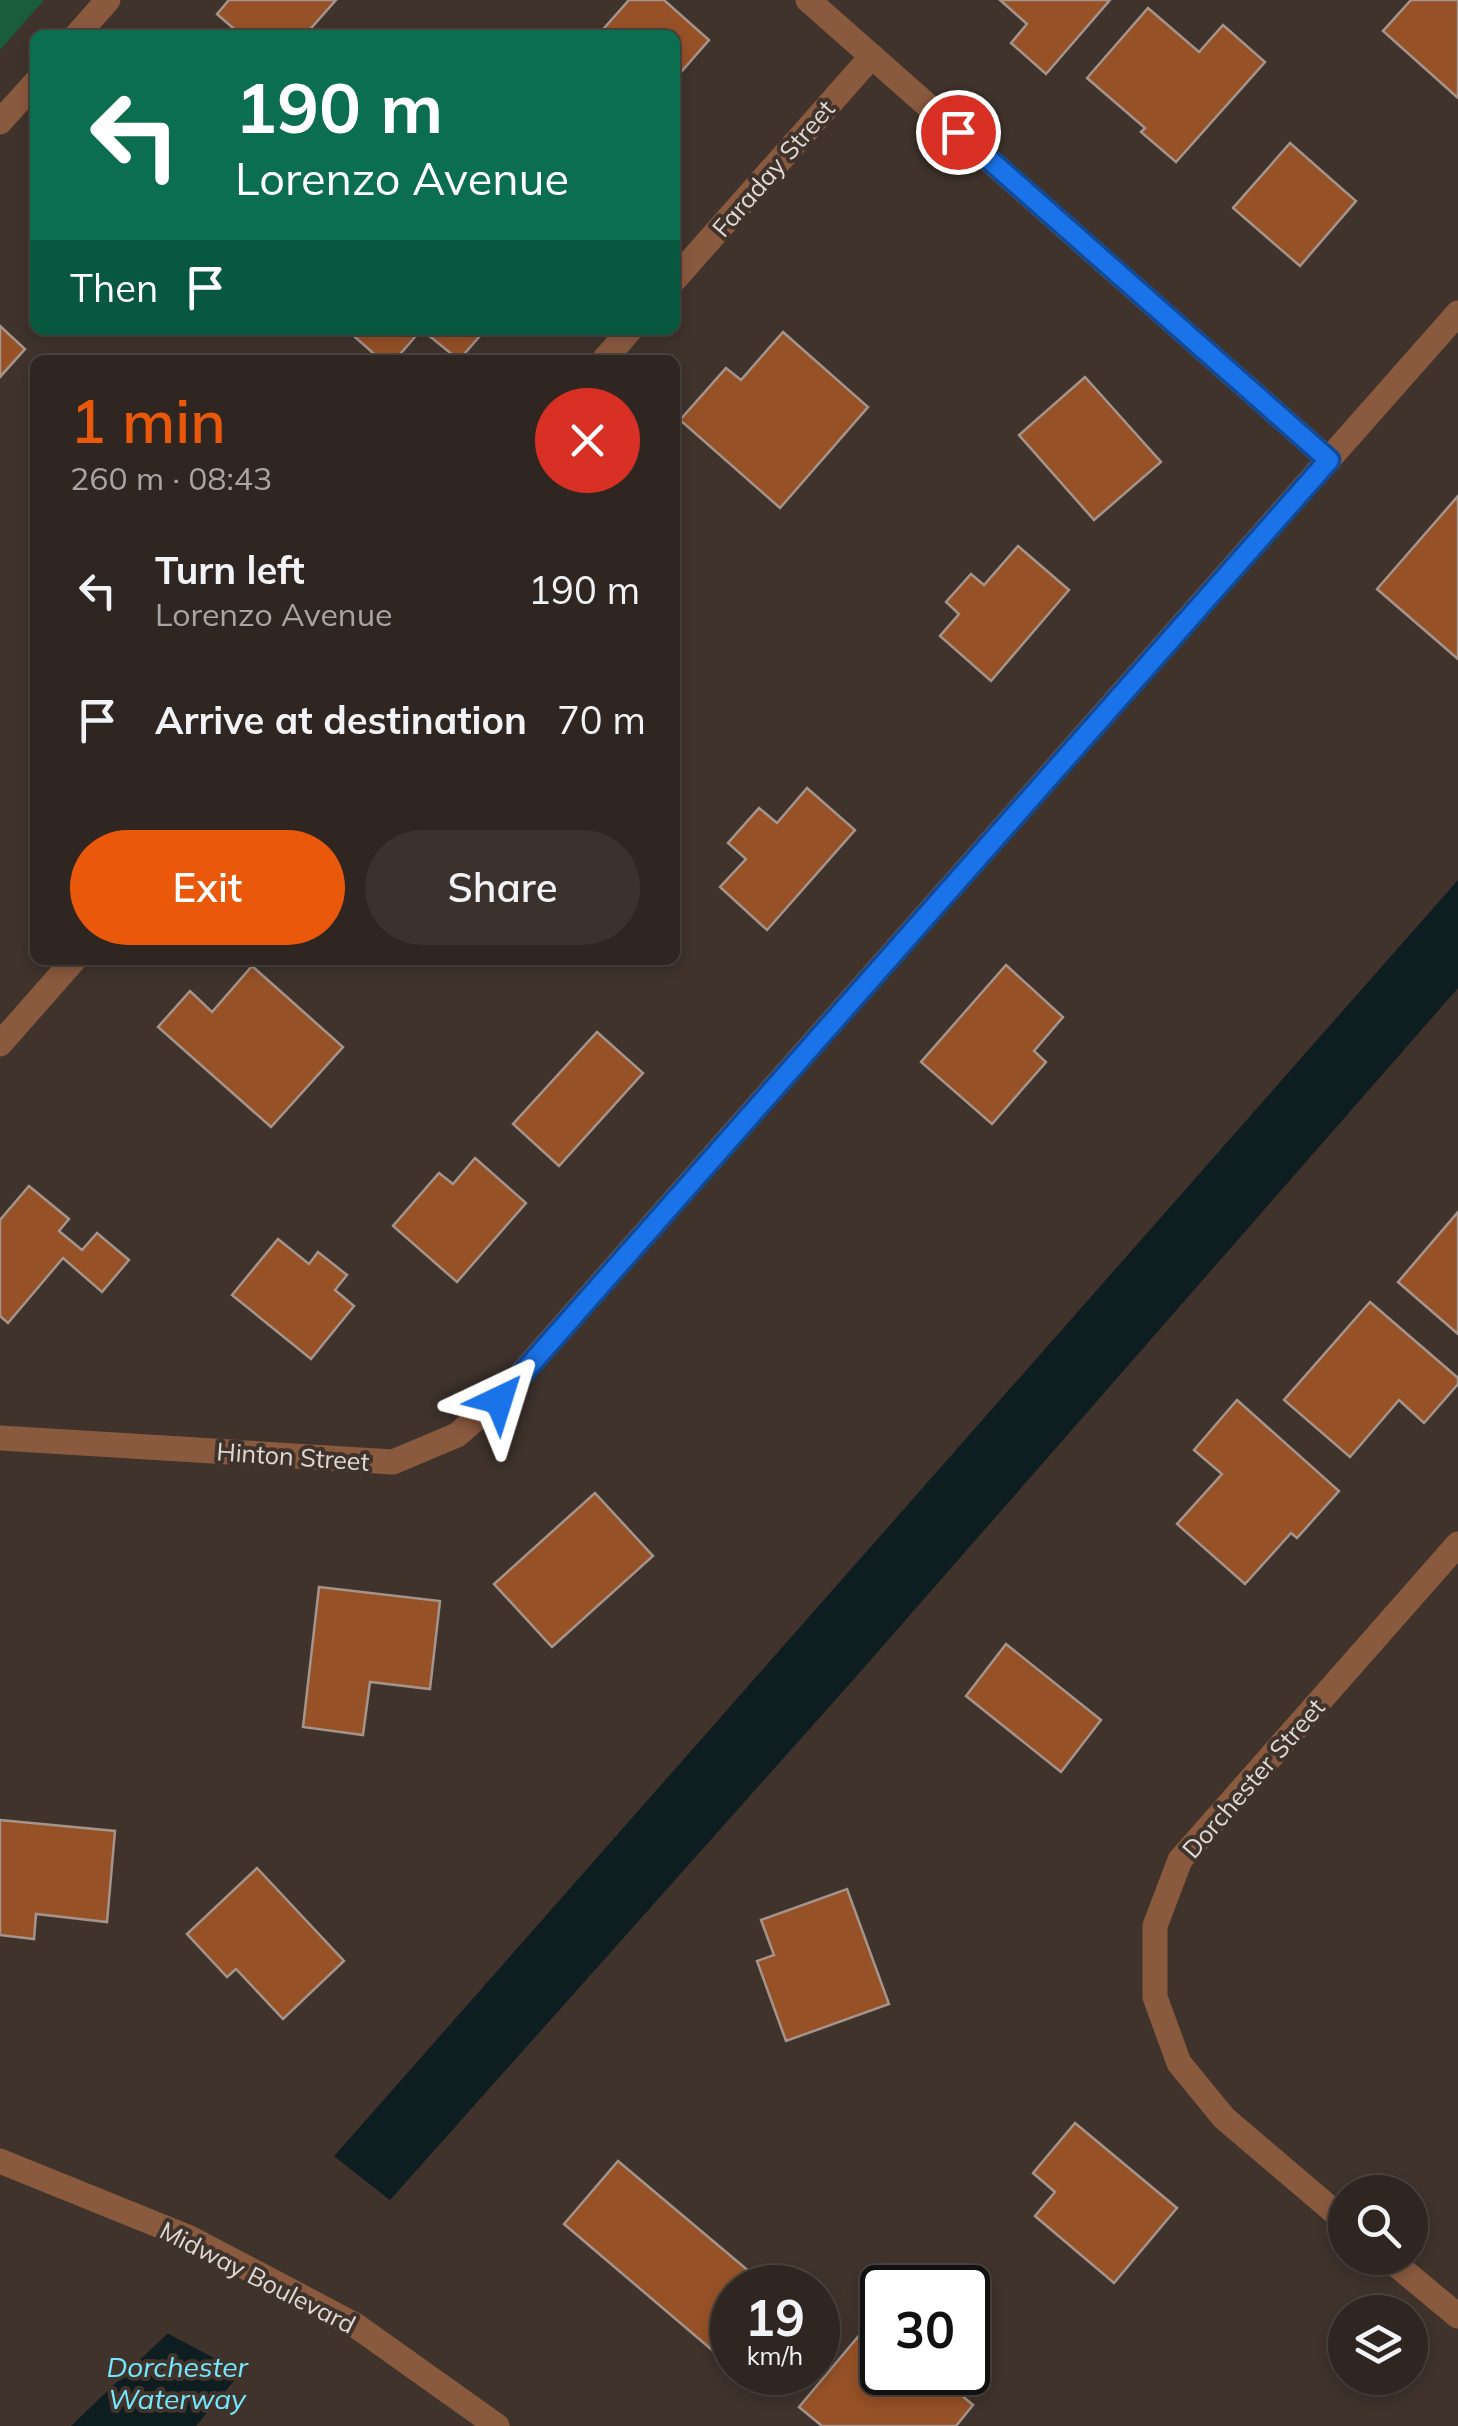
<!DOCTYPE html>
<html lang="en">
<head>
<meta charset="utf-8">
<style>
	:root { --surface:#2f2621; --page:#3b322e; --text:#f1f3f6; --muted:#a7a5a5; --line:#4a433f; --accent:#ea580c }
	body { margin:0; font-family:Mulish,sans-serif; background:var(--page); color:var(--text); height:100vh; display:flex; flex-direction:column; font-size:38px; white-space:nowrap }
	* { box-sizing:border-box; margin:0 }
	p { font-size:32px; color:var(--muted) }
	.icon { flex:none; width:55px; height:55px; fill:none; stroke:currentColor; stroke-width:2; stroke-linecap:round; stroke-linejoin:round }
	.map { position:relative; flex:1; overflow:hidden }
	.side { position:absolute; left:30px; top:355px; width:650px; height:610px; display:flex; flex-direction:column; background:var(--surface); border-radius:15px; box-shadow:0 5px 15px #0003,0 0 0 2px var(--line) }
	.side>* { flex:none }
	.guide { position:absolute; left:30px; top:30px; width:650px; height:305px; border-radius:15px; box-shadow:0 5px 15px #0003,0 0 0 2px var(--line); background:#0b6e4f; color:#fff; overflow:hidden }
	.buttons { position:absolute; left:1328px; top:2175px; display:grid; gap:20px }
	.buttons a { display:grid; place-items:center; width:100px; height:100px; border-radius:50%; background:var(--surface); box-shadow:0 5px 15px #0003,0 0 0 2px var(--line); font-size:50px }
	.speed { position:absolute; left:710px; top:2265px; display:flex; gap:20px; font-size:50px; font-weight:700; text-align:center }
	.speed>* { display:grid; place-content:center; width:130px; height:130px; border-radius:50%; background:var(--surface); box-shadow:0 5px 15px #0003,0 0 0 2px var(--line); line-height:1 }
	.speed small { font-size:25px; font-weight:400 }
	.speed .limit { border:5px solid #111; border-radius:15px; background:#fff; color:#111 }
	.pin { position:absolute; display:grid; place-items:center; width:85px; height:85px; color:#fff; margin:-42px; border:5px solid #fff; border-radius:50%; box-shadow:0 2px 10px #0007 }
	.me { position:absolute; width:110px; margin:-55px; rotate:41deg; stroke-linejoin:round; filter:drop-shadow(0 0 8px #0008) }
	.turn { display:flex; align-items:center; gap:35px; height:210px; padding:0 40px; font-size:45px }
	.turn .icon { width:130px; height:130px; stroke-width:2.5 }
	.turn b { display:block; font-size:70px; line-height:85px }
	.then { display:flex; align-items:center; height:95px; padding:0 40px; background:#0003; gap:20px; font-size:38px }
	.round { display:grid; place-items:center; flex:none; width:105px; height:105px; border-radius:52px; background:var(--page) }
	.overview { display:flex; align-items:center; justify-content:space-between; height:170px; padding:0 40px }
	h1 { font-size:60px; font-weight:600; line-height:75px; color:var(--accent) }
	.cta { display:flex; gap:20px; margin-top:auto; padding:20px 40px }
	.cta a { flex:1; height:115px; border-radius:60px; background:var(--accent); color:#fff; font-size:40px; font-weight:600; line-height:115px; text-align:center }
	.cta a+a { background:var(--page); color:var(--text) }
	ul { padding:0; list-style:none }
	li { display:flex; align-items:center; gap:30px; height:130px; padding:0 40px }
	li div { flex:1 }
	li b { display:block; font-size:38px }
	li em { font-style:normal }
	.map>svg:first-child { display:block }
	.green { fill:#195d3a }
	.water { fill:#0e1d20 }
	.pier { fill:#3f332c }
	.building { fill:#965127; stroke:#a4948c; stroke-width:2.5 }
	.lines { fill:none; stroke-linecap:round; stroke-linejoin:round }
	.minor { stroke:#8a5a3f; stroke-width:25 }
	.route-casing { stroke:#114b97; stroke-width:25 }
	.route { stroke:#1a73e8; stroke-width:18 }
	.labels { text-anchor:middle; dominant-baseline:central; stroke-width:8; stroke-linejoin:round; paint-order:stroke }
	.street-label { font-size:25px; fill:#e0d8d3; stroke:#3f332c }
	.water-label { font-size:28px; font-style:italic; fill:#73e8ff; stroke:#3f332c }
</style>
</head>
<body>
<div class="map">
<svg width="1458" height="2426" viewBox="0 0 1458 2426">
	<rect width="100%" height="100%" fill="#3f332c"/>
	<!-- green -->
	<polygon class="green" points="0,0 44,0 0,50"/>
	<!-- water -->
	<polygon class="water" points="1458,880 1458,988 854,1679 318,2281 196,2426 71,2426 261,2244 336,2154"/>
	<!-- pier -->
	<polygon class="pier" points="330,2153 395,2204 246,2375 163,2331 257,2240"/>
	<!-- building -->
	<g class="building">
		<polygon points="229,0 336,0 305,35 241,35 217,14"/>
		<polygon points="629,0 664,0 709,40 675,79 675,35 598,35"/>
		<polygon points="1000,0 1110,0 1046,74 1011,43 1027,24"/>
		<polygon points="1411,0 1458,0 1458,98 1383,31"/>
		<polygon points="1148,8 1199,52 1223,25 1265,62 1176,162 1141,132 1145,128 1087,78"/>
		<polygon points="1290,143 1356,201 1300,266 1233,208"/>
		<polygon points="0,326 25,349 0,377"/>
		<polygon points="347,330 421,330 395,360 381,360"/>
		<polygon points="422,330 485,330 459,360"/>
		<polygon points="783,332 868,407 780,508 680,420 726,368 741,380"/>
		<polygon points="1085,377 1161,462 1094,520 1019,435"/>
		<polygon points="1458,496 1458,659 1377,589"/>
		<polygon points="1018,546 1069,590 991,681 940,636 959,614 946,602 971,574 984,585"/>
		<polygon points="807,788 855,830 767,930 720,887 746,859 728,843 759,808 777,823"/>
		<polygon points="1006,965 1063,1017 1034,1051 1046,1062 992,1124 921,1062"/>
		<polygon points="252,966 343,1047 271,1127 158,1027 190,991 212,1012"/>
		<polygon points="597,1032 643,1073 559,1166 513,1124"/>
		<polygon points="475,1158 526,1203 457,1282 393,1226 439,1173 453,1184"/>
		<polygon points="29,1186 69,1219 59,1231 82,1250 97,1233 129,1260 102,1292 63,1258 8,1323 0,1316 0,1220"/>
		<polygon points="1458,1212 1458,1334 1398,1282"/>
		<polygon points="278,1239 309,1264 318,1252 347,1275 335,1290 354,1306 311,1359 232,1295"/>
		<polygon points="1370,1302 1458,1378 1458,1384 1424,1423 1399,1400 1350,1457 1284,1400"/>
		<polygon points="1237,1400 1339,1491 1297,1538 1291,1533 1245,1584 1177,1524 1222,1474 1194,1450"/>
		<polygon points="595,1493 653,1556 552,1647 494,1584"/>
		<polygon points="319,1587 440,1601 430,1689 370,1682 363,1735 303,1727"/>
		<polygon points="1006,1644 1101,1720 1061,1772 966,1696"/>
		<polygon points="0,1820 115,1831 107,1922 36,1914 34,1939 0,1935"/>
		<polygon points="257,1868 344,1961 283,2019 236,1969 227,1977 187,1934"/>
		<polygon points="847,1889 889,2004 786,2041 757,1961 774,1955 761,1920"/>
		<polygon points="1075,2123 1177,2208 1114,2283 1035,2216 1055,2192 1033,2173"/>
		<polygon points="618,2161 763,2283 759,2288 732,2288 732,2367 564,2224"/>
		<polygon points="872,2320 882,2329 882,2372 934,2372 973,2405 956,2426 822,2426 799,2407"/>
	</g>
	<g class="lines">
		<!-- minor -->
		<g class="minor">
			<polyline points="808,0 1329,460"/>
			<polyline points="77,35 108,0"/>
			<polyline points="0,122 35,83"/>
			<polyline points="675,279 872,56"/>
			<polyline points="604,360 630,330"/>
			<polyline points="0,1044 74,960"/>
			<polyline points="0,1438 393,1462 457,1435 499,1399 1458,313"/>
			<polyline points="0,2161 190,2238 355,2325 497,2426"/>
			<polyline points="1345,2221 1224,2118 1179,2063 1155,1997 1155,1926 1180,1860 1458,1544"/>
			<polyline points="1388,2258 1458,2316"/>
		</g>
	</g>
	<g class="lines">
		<!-- route casing -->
		<g class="route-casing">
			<polyline id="route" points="499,1400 1329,460 958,132"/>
		</g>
		<!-- route -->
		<use href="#route" class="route"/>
	</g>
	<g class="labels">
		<!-- street labels -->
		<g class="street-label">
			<text transform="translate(773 168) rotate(-49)">Faraday Street</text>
			<text transform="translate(293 1456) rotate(4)">Hinton Street</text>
			<text transform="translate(1253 1778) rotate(-49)">Dorchester Street</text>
			<text transform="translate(258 2277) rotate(27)">Midway Boulevard</text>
		</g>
		<!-- water labels -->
		<g class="water-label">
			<text x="177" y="2366">Dorchester<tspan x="177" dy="32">Waterway</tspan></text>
		</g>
	</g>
</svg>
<div class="buttons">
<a><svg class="icon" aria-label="search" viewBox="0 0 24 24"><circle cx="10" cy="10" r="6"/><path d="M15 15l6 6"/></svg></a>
<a><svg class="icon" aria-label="layers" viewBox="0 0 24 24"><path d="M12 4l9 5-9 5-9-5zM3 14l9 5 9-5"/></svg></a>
</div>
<div class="speed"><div>19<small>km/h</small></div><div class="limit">30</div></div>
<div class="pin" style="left:958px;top:132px;background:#d93025"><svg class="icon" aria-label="arrive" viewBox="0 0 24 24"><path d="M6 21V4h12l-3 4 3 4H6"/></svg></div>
<svg class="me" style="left:499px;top:1400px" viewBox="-20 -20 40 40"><path d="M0-17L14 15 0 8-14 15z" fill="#1a73e8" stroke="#fff" stroke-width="4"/></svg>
<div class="guide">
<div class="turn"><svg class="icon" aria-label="left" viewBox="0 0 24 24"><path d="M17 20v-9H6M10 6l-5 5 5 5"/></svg><div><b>190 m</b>Lorenzo Avenue</div></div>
<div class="then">Then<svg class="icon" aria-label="arrive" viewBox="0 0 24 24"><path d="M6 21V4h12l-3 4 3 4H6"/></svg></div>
</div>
<section class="side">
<div class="overview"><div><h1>1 min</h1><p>260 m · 08:43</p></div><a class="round" style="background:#d93025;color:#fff"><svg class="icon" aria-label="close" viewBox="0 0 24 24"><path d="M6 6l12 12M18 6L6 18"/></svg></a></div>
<ul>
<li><svg class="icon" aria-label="left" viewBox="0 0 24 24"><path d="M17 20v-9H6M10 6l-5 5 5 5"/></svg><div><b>Turn left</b><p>Lorenzo Avenue</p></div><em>190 m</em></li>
<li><svg class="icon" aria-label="arrive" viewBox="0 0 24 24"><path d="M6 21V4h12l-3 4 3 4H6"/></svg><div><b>Arrive at destination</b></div><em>70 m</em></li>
</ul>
<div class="cta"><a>Exit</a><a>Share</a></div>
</section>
</div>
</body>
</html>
